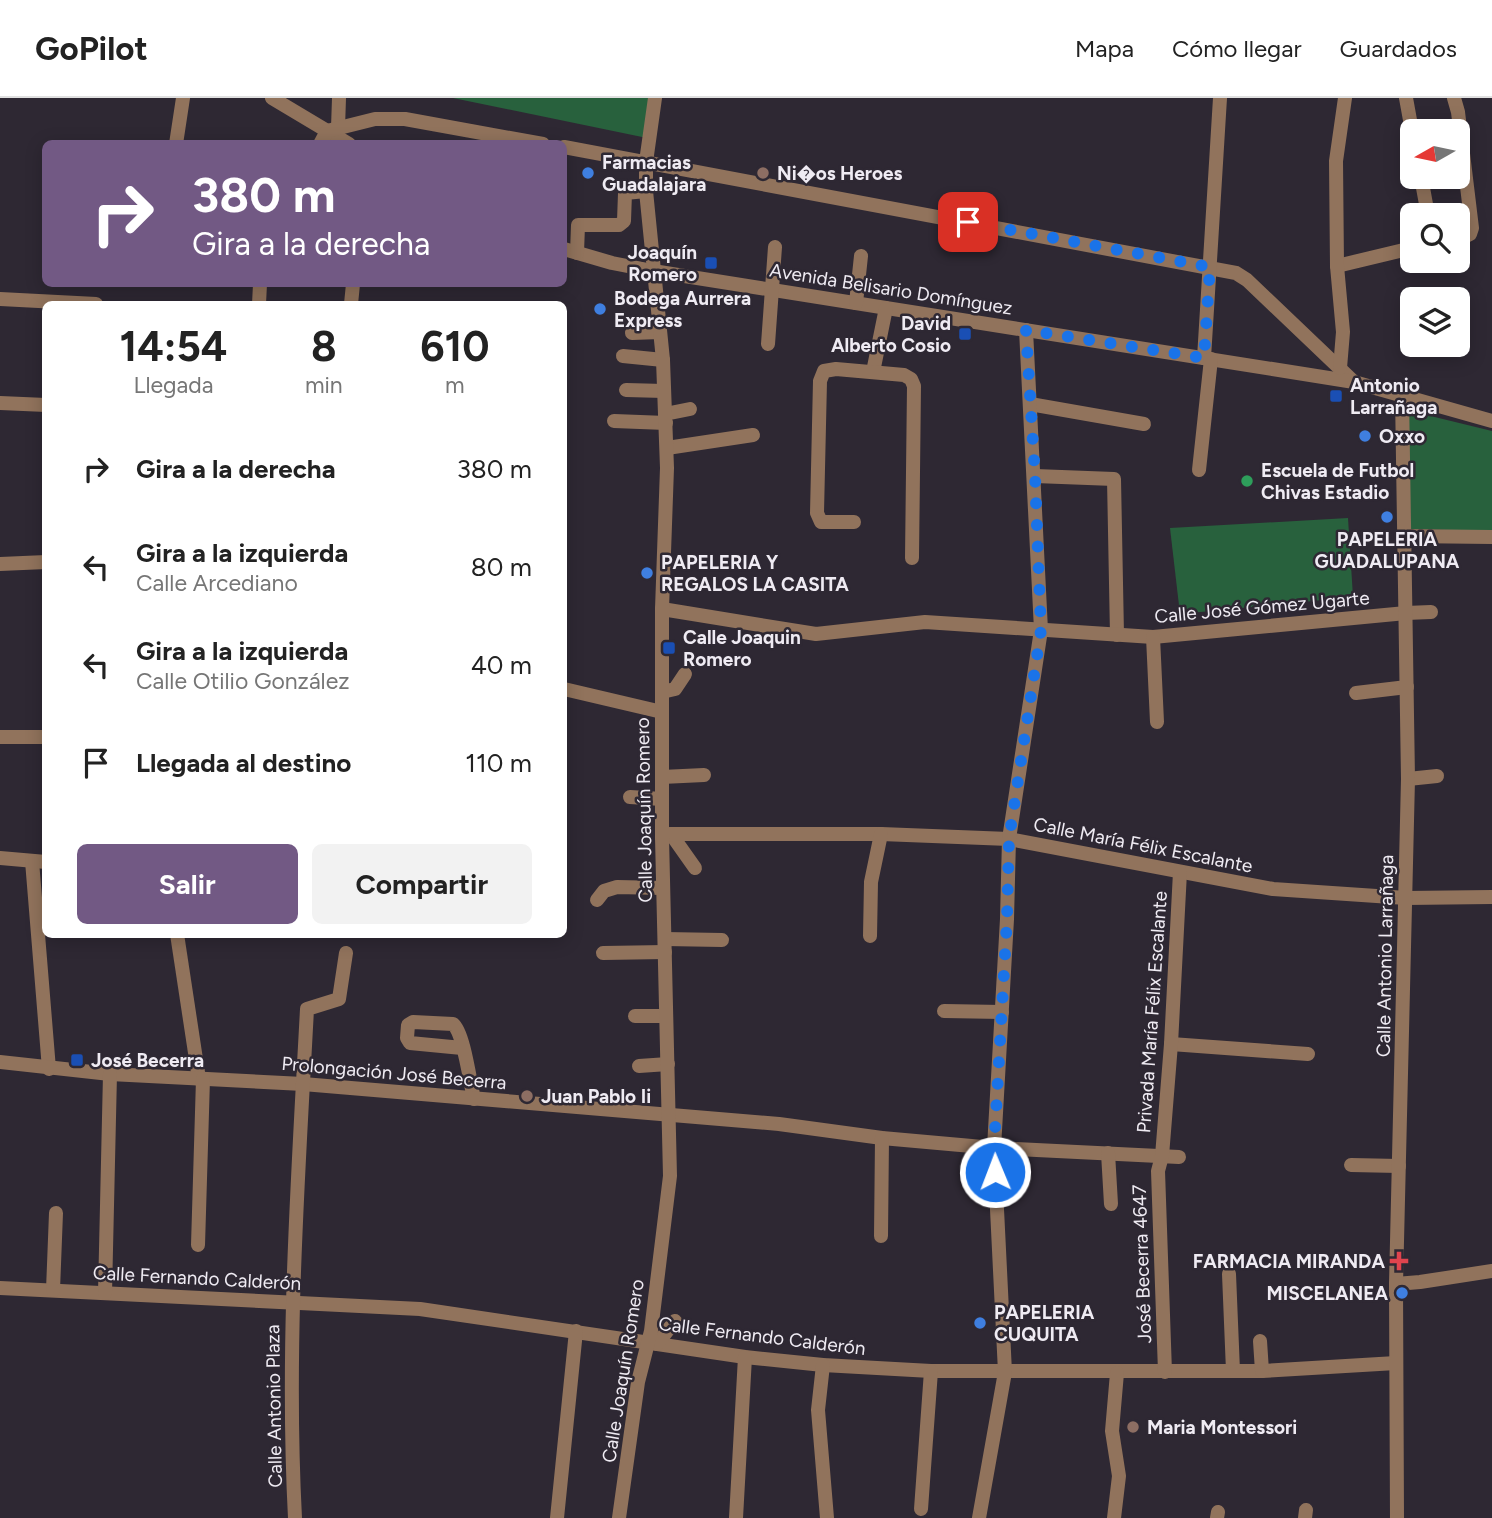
<!DOCTYPE html>
<html lang="es">
<head>
<meta charset="utf-8">
<style>
	:root { --surface:#fff; --page:#f2f2f2; --text:#222; --muted:#767676; --line:#e0e0e0; --accent:#725984 }
	body { margin:0; font-family:Figtree,sans-serif; background:var(--page); color:var(--text); height:100vh; display:flex; flex-direction:column; font-size:26px; white-space:nowrap }
	* { box-sizing:border-box; margin:0 }
	p { font-size:23px; color:var(--muted) }
	.icon { flex:none; width:38px; height:38px; fill:none; stroke:currentColor; stroke-width:2; stroke-linecap:round; stroke-linejoin:round }
	.map { position:relative; flex:1; overflow:hidden }
	.sheet { position:absolute; left:42px; top:203px; width:525px; height:637px; display:flex; flex-direction:column; background:var(--surface); border-radius:10px; box-shadow:0 4px 18px #0003 }
	.sheet>* { flex:none }
	.top-card { position:absolute; left:42px; top:42px; width:525px; height:147px; border-radius:10px; box-shadow:0 4px 18px #0003; background:#725984; color:#fff; overflow:hidden }
	.needle { width:46px; rotate:261deg }
	.controls { position:absolute; left:1400px; top:21px; display:grid; gap:14px }
	.controls a { display:grid; place-items:center; width:70px; height:70px; border-radius:10px; background:var(--surface); box-shadow:0 4px 18px #0003; font-size:35px }
	.pin { position:absolute; display:grid; place-items:center; width:60px; height:60px; color:#fff; margin:-30px; border-radius:14px; box-shadow:0 4px 10px #0006 }
	.me { position:absolute; width:77px; margin:-38px; rotate:359deg; stroke-linejoin:round; filter:drop-shadow(0 0 5px #0008) }
	.turn { display:flex; align-items:center; gap:24px; height:147px; padding:0 35px; font-size:32px }
	.turn .icon { width:91px; height:91px; stroke-width:2.5 }
	.turn b { display:block; font-size:49px; line-height:60px }
	.eta { display:flex; justify-content:space-evenly; align-items:center; height:119px; text-align:center }
	.eta b { font-size:42px; font-weight:700; line-height:49px }
	.cta { display:flex; gap:14px; margin-top:auto; padding:14px 35px }
	.cta a { flex:1; height:80px; border-radius:10px; background:var(--accent); color:#fff; font-size:28px; font-weight:700; line-height:80px; text-align:center }
	.cta a+a { background:var(--page); color:var(--text) }
	ul { padding:0; list-style:none }
	li { display:flex; align-items:center; gap:21px; height:98px; padding:0 35px }
	li div { flex:1 }
	li b { display:block; font-size:26px }
	li em { font-style:normal }
	header { display:flex; align-items:center; gap:42px; box-sizing:border-box; height:98px; padding:0 35px; background:var(--surface); border-bottom:2px solid var(--line) }
	header strong { font-size:33px }
	nav { display:flex; gap:38px; margin-inline-start:auto; font-size:24px }
	.map>svg:first-child { display:block }
	.green { fill:#28613d }
	.lines { fill:none; stroke-linecap:round; stroke-linejoin:round }
	.minor { stroke:#91735c; stroke-width:14 }
	.route { stroke:#1a73e8; stroke-width:12; stroke-dasharray:0 21.6 }
	.shop-dot { fill:#3f7fe0; stroke:#2e2833; stroke-width:2.5 }
	.education-dot { fill:#8d6e63; stroke:#2e2833; stroke-width:2.5 }
	.transit-dot { fill:#1a4fb4; stroke:#2e2833; stroke-width:2.5 }
	.leisure-dot { fill:#2e9e5b; stroke:#2e2833; stroke-width:2.5 }
	.health-dot { fill:#e0444e; stroke:#2e2833; stroke-width:2.5 }
	.labels { text-anchor:middle; dominant-baseline:central; stroke-width:5; stroke-linejoin:round; paint-order:stroke }
	.poi-label { font-size:19px; font-weight:bold; fill:#efebf3; stroke:#2e2833; text-anchor:start }
	.street-label { font-size:19px; fill:#efebf3; stroke:#2e2833 }
</style>
</head>
<body>
<header>
<strong>GoPilot</strong>
<nav><a>Mapa</a><a>Cómo llegar</a><a>Guardados</a></nav>
</header>
<div class="map">
<svg width="1492" height="1420" viewBox="0 0 1492 1420">
	<rect width="100%" height="100%" fill="#2e2833"/>
	<!-- green -->
	<g class="green">
		<polygon points="453,0 652,0 647,40"/>
		<polygon points="1406,312 1492,333 1492,433 1411,431"/>
		<polygon points="1348,420 1353,499 1180,516 1170,430"/>
	</g>
	<g class="lines">
		<!-- minor -->
		<g class="minor">
			<polyline points="272,0 349,46"/>
			<polyline points="1406,0 1412,33"/>
			<polyline points="1454,0 1458,14 1472,130 1470,136 1458,142"/>
			<polyline points="338,30 339,0"/>
			<polyline points="176,46 183,0"/>
			<polyline points="320,46 327,33 375,21 405,21 543,46"/>
			<polyline points="564,49 1236,175 1247,182 1354,284"/>
			<polyline points="1421,79 1428,117"/>
			<polyline points="564,151 612,165 653,173 1354,284 1492,323"/>
			<polyline points="577,155 578,127 619,127 624,123 625,95 646,93"/>
			<polyline points="1337,168 1412,150"/>
			<polyline points="0,201 96,206"/>
			<polyline points="856,205 861,158"/>
			<polyline points="259,206 260,186"/>
			<polyline points="351,206 353,186"/>
			<polyline points="632,235 660,234"/>
			<polyline points="768,246 775,149"/>
			<polyline points="623,258 663,262"/>
			<polyline points="1204,260 1220,0"/>
			<polyline points="1340,270 1343,234 1337,168 1336,63 1345,0"/>
			<polyline points="873,274 886,210"/>
			<polyline points="626,292 664,293"/>
			<polyline points="0,305 46,307"/>
			<polyline points="1030,306 1144,326"/>
			<polyline points="665,316 690,311"/>
			<polyline points="614,323 666,325"/>
			<polyline points="667,350 753,337"/>
			<polyline points="1199,372 1211,261"/>
			<polyline points="1035,378 1114,381 1117,537"/>
			<polyline points="854,424 821,424 817,415 820,283 824,273 836,271 904,277 911,281 914,288 912,460"/>
			<polyline points="1405,438 1492,439"/>
			<polyline points="0,466 46,464"/>
			<polyline points="662,511 816,536 925,524 1153,539 1406,515 1431,514"/>
			<polyline points="1153,539 1157,624"/>
			<polyline points="564,591 662,614"/>
			<polyline points="662,594 675,591 685,576"/>
			<polyline points="1356,595 1407,589"/>
			<polyline points="0,639 46,639"/>
			<polyline points="662,679 704,677"/>
			<polyline points="1408,681 1437,678"/>
			<polyline points="630,699 662,701"/>
			<polyline points="671,736 695,770"/>
			<polyline points="662,739 671,736 881,736 1009,741 1273,791 1406,800 1492,799"/>
			<polyline points="0,760 46,764"/>
			<polyline points="32,763 49,971"/>
			<polyline points="597,802 604,793 617,789 663,790"/>
			<polyline points="177,836 199,981"/>
			<polyline points="870,838 871,784 881,736"/>
			<polyline points="665,841 722,842"/>
			<polyline points="603,855 665,854"/>
			<polyline points="944,913 1002,914"/>
			<polyline points="635,918 666,918"/>
			<polyline points="1171,946 1308,956"/>
			<path d="M462,950L410,945L407,940L408,927L413,924L453,926C464,935 470,985 474,1001"/>
			<polyline points="0,964 110,976 303,986 779,1026 882,1040 994,1050 1179,1059"/>
			<polyline points="639,968 668,966"/>
			<polyline points="1108,1055 1111,1106"/>
			<polyline points="1351,1067 1399,1068"/>
			<polyline points="881,1138 882,1040"/>
			<polyline points="198,1147 203,981"/>
			<polyline points="1229,1176 1233,1273"/>
			<polyline points="1396,1186 1420,1184 1492,1173"/>
			<polyline points="0,1190 420,1211 745,1259 823,1267 931,1273 1262,1273 1396,1265"/>
			<polyline points="53,1192 56,1115"/>
			<polyline points="105,1195 110,976"/>
			<polyline points="1260,1243 1262,1273"/>
			<polyline points="657,1246 675,1223"/>
			<polyline points="823,1267 818,1312 827,1420"/>
			<polyline points="1165,1274 1158,1073 1162,1058 1171,946 1180,774"/>
			<polyline points="921,1411 931,1273"/>
			<path d="M295,1420C286,1250 298,1081 307,911L339,901L346,855"/>
			<polyline points="557,1420 576,1233"/>
			<polyline points="619,1420 638,1284 651,1233 670,1078 662,739 662,511 667,370 663,262 646,93 646,64 655,0"/>
			<polyline points="736,1420 745,1259"/>
			<polyline points="979,1420 1005,1274 994,1050 1007,821 1009,741 1041,532 1026,232"/>
			<polyline points="1114,1420 1119,1378 1112,1333 1117,1275"/>
			<polyline points="1217,1420 1218,1414"/>
			<polyline points="1305,1420 1306,1412"/>
			<polyline points="1397,1420 1396,1186 1408,681 1402,297"/>
		</g>
	</g>
	<g class="lines">
		<!-- route -->
		<polyline class="route" points="968,124 1210,169 1204,260 1026,232 1035,378 1041,532 1009,741 1007,821 994,1050 995,1074"/>
	</g>
	<!-- markers -->
	<g class="shop-dot">
		<circle cx="588" cy="75" r="7"/>
		<circle cx="600" cy="211" r="7"/>
		<circle cx="1365" cy="338" r="7"/>
		<circle cx="1387" cy="419" r="7"/>
		<circle cx="647" cy="475" r="7"/>
		<circle cx="1402" cy="1195" r="7"/>
		<circle cx="980" cy="1225" r="7"/>
	</g>
	<g class="education-dot">
		<circle cx="763" cy="75" r="7"/>
		<circle cx="527" cy="998" r="7"/>
		<circle cx="1133" cy="1329" r="7"/>
	</g>
	<g class="transit-dot">
		<rect x="704" y="158" width="14" height="14" rx="3.5"/>
		<rect x="958" y="229" width="14" height="14" rx="3.5"/>
		<rect x="1329" y="291" width="14" height="14" rx="3.5"/>
		<rect x="662" y="543" width="14" height="14" rx="3.5"/>
		<rect x="70" y="955" width="14" height="14" rx="3.5"/>
	</g>
	<circle class="leisure-dot" cx="1247" cy="383" r="7"/>
	<path class="health-dot" d="M1395.5 1152.5h7v7h7v7h-7v7h-7v-7h-7v-7h7z"/>
	<g class="labels">
		<!-- poi labels -->
		<g class="poi-label">
			<text x="602" y="64">Farmacias<tspan x="602" dy="22">Guadalajara</tspan></text>
			<text x="777" y="75">Ni�os Heroes</text>
			<text x="697" y="154" text-anchor="end">Joaquín<tspan x="697" dy="22">Romero</tspan></text>
			<text x="614" y="200">Bodega Aurrera<tspan x="614" dy="22">Express</tspan></text>
			<text x="951" y="225" text-anchor="end">David<tspan x="951" dy="22">Alberto Cosio</tspan></text>
			<text x="1350" y="287">Antonio<tspan x="1350" dy="22">Larrañaga</tspan></text>
			<text x="1379" y="338">Oxxo</text>
			<text x="1261" y="372">Escuela de Futbol<tspan x="1261" dy="22">Chivas Estadio</tspan></text>
			<text x="1387" y="441" text-anchor="middle">PAPELERIA<tspan x="1387" dy="22">GUADALUPANA</tspan></text>
			<text x="661" y="464">PAPELERIA Y<tspan x="661" dy="22">REGALOS LA CASITA</tspan></text>
			<text x="683" y="539">Calle Joaquin<tspan x="683" dy="22">Romero</tspan></text>
			<text x="91" y="962">José Becerra</text>
			<text x="541" y="998">Juan Pablo Ii</text>
			<text x="1385" y="1163" text-anchor="end">FARMACIA MIRANDA</text>
			<text x="1388" y="1195" text-anchor="end">MISCELANEA</text>
			<text x="994" y="1214">PAPELERIA<tspan x="994" dy="22">CUQUITA</tspan></text>
			<text x="1147" y="1329">Maria Montessori</text>
		</g>
		<!-- street labels -->
		<g class="street-label">
			<text transform="translate(891 191) rotate(9)">Avenida Belisario Domínguez</text>
			<text transform="translate(1262 509) rotate(-5)">Calle José Gómez Ugarte</text>
			<text transform="translate(644 712) rotate(-91)">Calle Joaquín Romero</text>
			<text transform="translate(1143 747) rotate(11)">Calle María Félix Escalante</text>
			<text transform="translate(1385 858) rotate(-89)">Calle Antonio Larrañaga</text>
			<text transform="translate(1152 914) rotate(-86)">Privada María Félix Escalante</text>
			<text transform="translate(394 975) rotate(5)">Prolongación José Becerra</text>
			<text transform="translate(1142 1166) rotate(-92)">José Becerra 4647</text>
			<text transform="translate(197 1180) rotate(3)">Calle Fernando Calderón</text>
			<text transform="translate(762 1238) rotate(7)">Calle Fernando Calderón</text>
			<text transform="translate(623 1273) rotate(-81)">Calle Joaquín Romero</text>
			<text transform="translate(274 1308) rotate(-91)">Calle Antonio Plaza</text>
		</g>
	</g>
</svg>
<div class="controls">
<a><svg class="needle" viewBox="-14 -14 28 28"><path d="M0-13l5 13h-10z" fill="#e53935"/><path d="M0 13l5-13h-10z" fill="#767676"/></svg></a>
<a><svg class="icon" aria-label="search" viewBox="0 0 24 24"><circle cx="10" cy="10" r="6"/><path d="M15 15l6 6"/></svg></a>
<a><svg class="icon" aria-label="layers" viewBox="0 0 24 24"><path d="M12 4l9 5-9 5-9-5zM3 14l9 5 9-5"/></svg></a>
</div>
<div class="pin" style="left:968px;top:124px;background:#d93025"><svg class="icon" aria-label="arrive" viewBox="0 0 24 24"><path d="M6 21V4h12l-3 4 3 4H6"/></svg></div>
<svg class="me" style="left:995px;top:1074px" viewBox="-20 -20 40 40"><circle r="17" fill="#1a73e8" stroke="#fff" stroke-width="3"/><path d="M0-11L8 9 0 5-8 9z" fill="#fff"/></svg>
<div class="top-card">
<div class="turn"><svg class="icon" aria-label="right" viewBox="0 0 24 24"><path d="M7 20v-9h11M14 6l5 5-5 5"/></svg><div><b>380 m</b>Gira a la derecha</div></div>
</div>
<section class="sheet">
<div class="eta">
<div><b>14:54</b><p>Llegada</p></div>
<div><b>8</b><p>min</p></div>
<div><b>610</b><p>m</p></div>
</div>
<ul>
<li><svg class="icon" aria-label="right" viewBox="0 0 24 24"><path d="M7 20v-9h11M14 6l5 5-5 5"/></svg><div><b>Gira a la derecha</b></div><em>380 m</em></li>
<li><svg class="icon" aria-label="left" viewBox="0 0 24 24"><path d="M17 20v-9H6M10 6l-5 5 5 5"/></svg><div><b>Gira a la izquierda</b><p>Calle Arcediano</p></div><em>80 m</em></li>
<li><svg class="icon" aria-label="left" viewBox="0 0 24 24"><path d="M17 20v-9H6M10 6l-5 5 5 5"/></svg><div><b>Gira a la izquierda</b><p>Calle Otilio González</p></div><em>40 m</em></li>
<li><svg class="icon" aria-label="arrive" viewBox="0 0 24 24"><path d="M6 21V4h12l-3 4 3 4H6"/></svg><div><b>Llegada al destino</b></div><em>110 m</em></li>
</ul>
<div class="cta"><a>Salir</a><a>Compartir</a></div>
</section>
</div>
</body>
</html>
